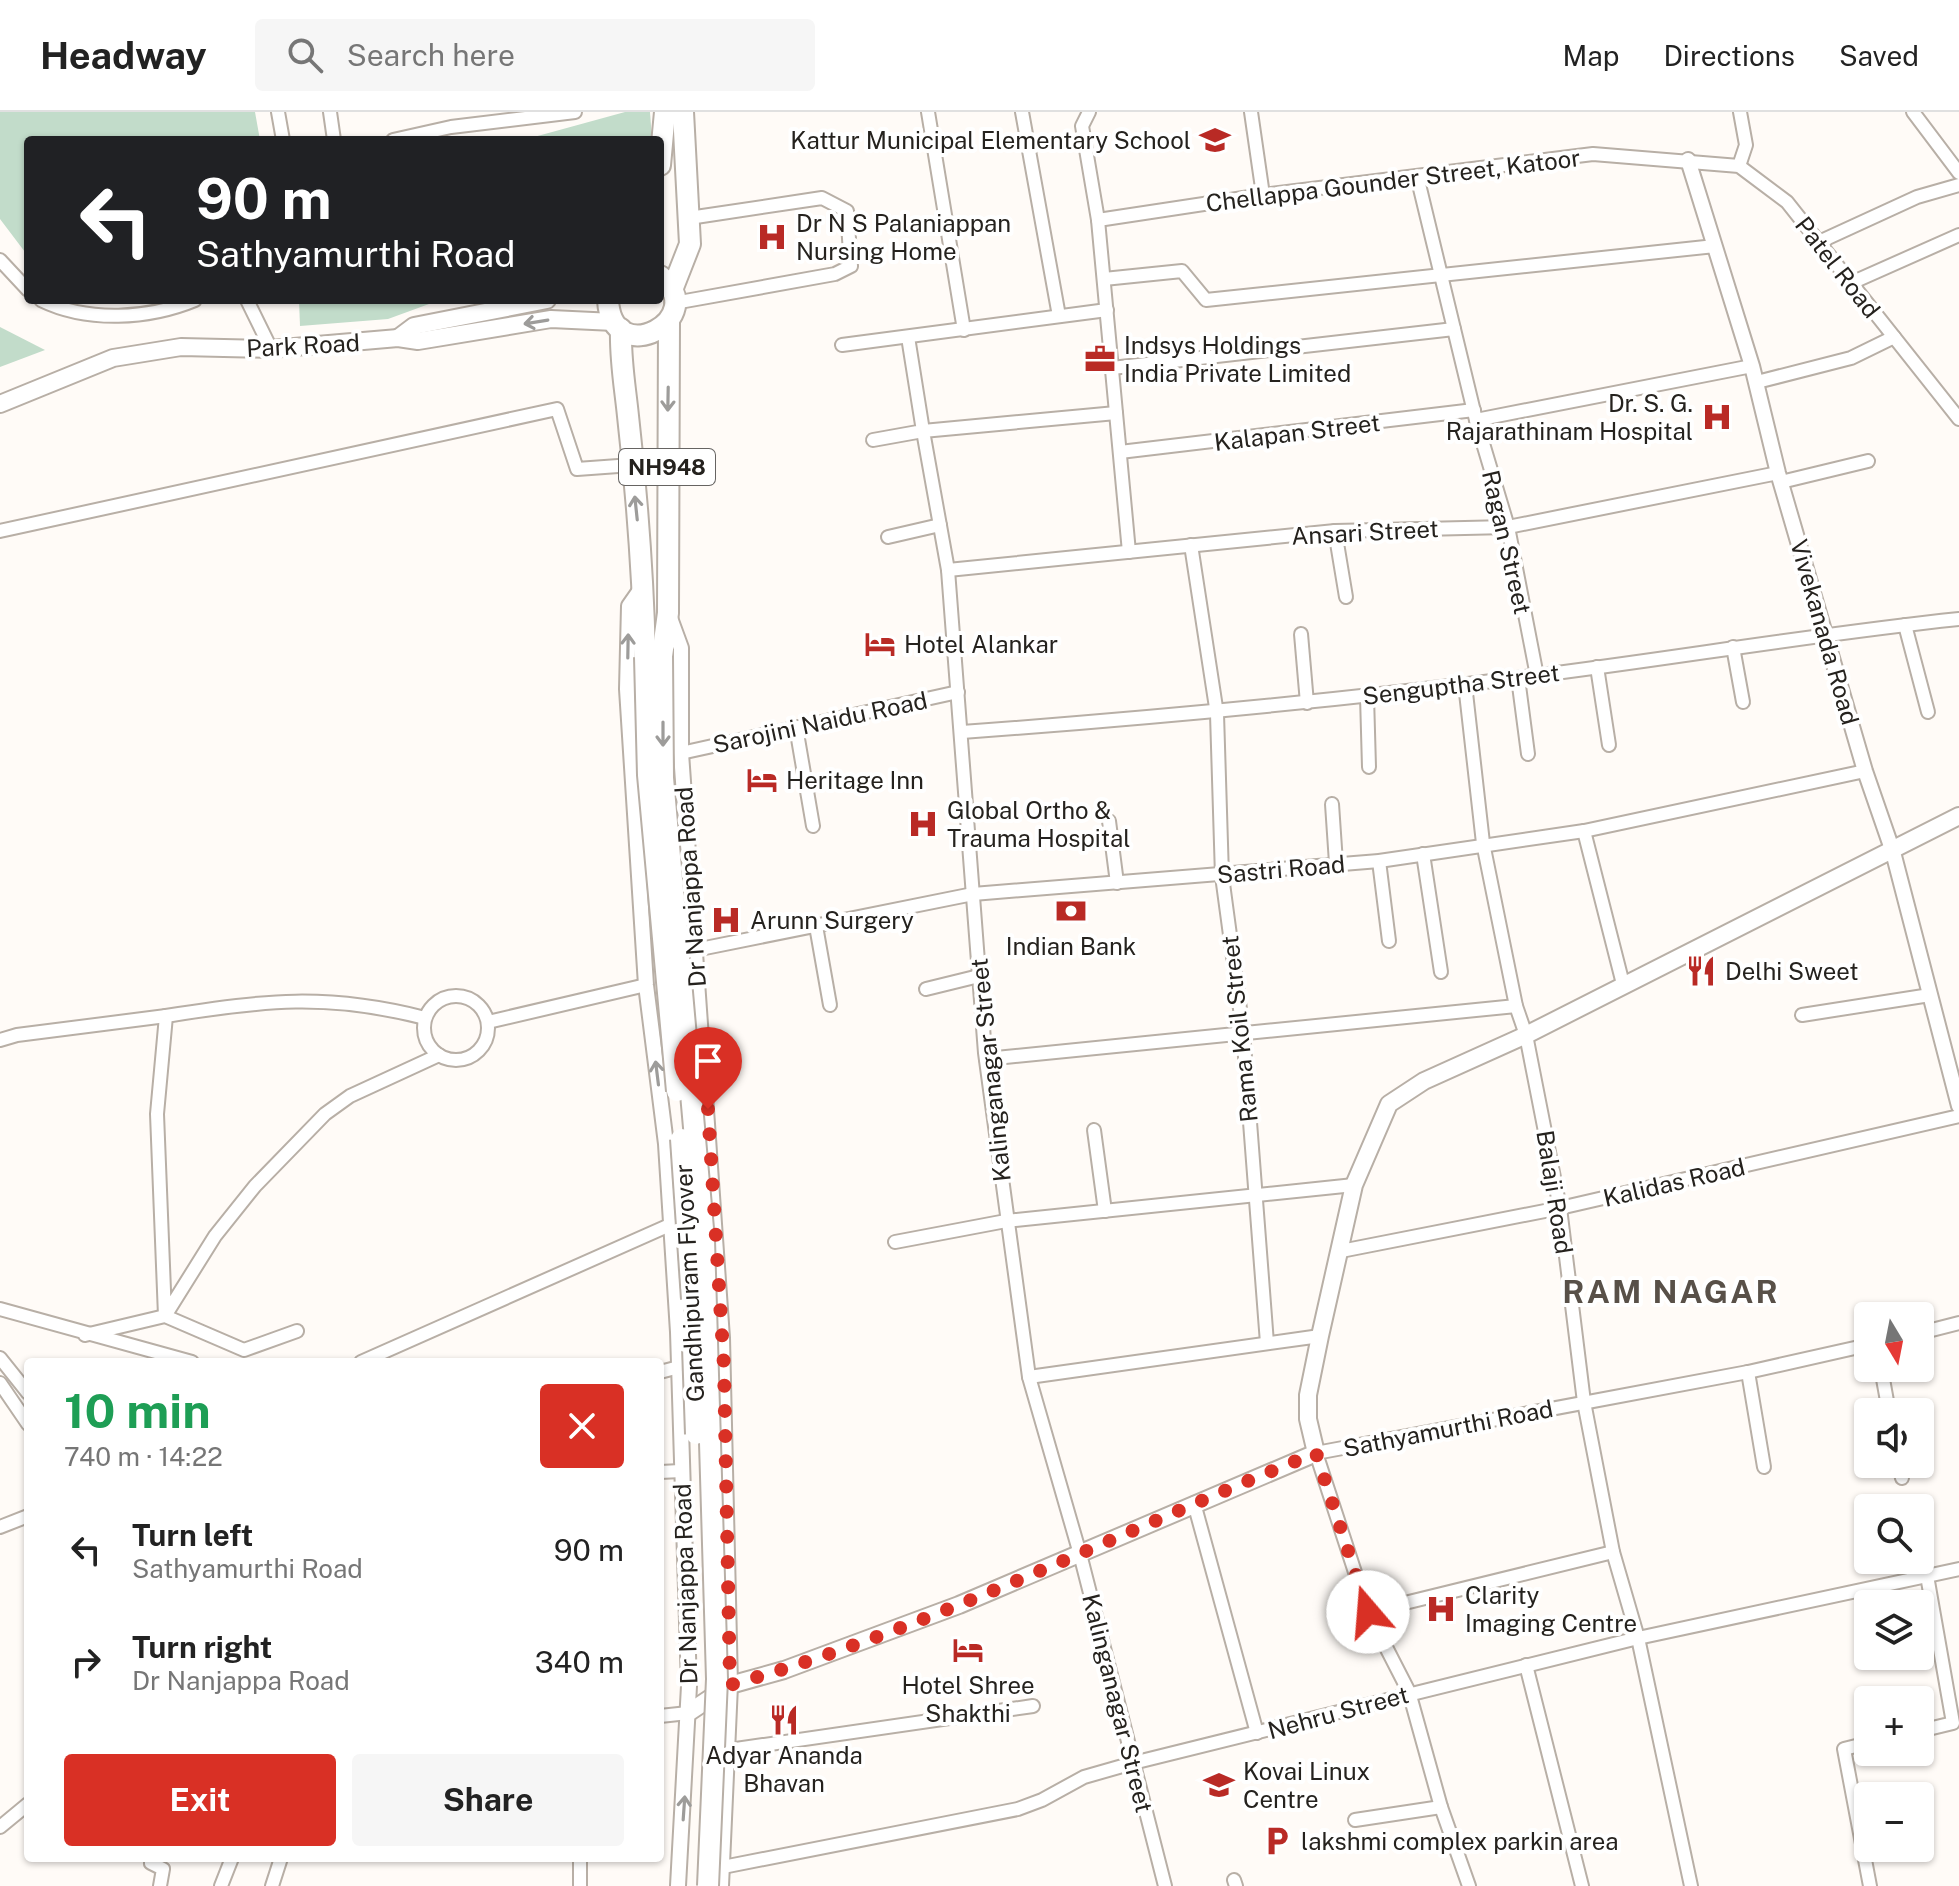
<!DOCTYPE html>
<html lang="en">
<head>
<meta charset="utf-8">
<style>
	:root { --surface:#fff; --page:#f6f6f6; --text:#222; --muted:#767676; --line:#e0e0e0; --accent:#d93025 }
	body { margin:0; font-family:"Public Sans",sans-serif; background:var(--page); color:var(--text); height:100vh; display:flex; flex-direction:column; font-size:30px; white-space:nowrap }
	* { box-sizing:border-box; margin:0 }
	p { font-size:26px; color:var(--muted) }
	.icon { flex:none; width:44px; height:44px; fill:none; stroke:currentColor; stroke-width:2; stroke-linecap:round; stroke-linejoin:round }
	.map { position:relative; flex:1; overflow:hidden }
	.sheet { position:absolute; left:24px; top:1246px; width:640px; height:504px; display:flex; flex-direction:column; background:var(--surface); border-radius:8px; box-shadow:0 2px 6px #0004 }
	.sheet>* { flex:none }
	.banner { position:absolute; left:24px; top:24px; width:640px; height:168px; border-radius:8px; box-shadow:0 2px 6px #0004; background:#202124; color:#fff; overflow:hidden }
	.needle { width:52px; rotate:170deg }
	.buttons { position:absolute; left:1854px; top:1190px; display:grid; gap:16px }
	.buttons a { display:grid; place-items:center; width:80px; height:80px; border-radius:8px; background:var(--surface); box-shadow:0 2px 6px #0004; font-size:40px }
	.pin { position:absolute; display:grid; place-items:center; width:68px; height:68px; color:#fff; margin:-82px -34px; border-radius:50% 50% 50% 0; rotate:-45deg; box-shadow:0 0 8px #0007 }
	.pin .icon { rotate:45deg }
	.me { position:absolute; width:88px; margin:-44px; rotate:342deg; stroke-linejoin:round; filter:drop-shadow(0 0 6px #0008) }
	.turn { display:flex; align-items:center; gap:28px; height:168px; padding:0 40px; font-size:36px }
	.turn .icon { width:104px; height:104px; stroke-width:2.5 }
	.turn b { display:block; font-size:56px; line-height:68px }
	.round { display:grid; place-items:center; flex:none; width:84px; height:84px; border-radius:8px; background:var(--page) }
	.headline { display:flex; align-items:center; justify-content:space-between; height:136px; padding:0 40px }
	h1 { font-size:48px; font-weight:700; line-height:60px; color:#1e9e55 }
	.primary-button { display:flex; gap:16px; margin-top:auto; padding:16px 40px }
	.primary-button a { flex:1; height:92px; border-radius:8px; background:var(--accent); color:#fff; font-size:32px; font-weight:700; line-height:92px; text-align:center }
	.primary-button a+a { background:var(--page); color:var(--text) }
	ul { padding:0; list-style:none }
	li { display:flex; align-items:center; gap:24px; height:112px; padding:0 40px }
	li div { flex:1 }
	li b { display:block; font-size:30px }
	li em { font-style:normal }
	header { display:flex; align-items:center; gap:48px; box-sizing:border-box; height:112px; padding:0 40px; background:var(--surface); border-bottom:2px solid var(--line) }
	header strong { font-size:38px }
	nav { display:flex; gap:44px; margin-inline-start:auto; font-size:28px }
	.search { width:560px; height:72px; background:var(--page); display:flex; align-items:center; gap:20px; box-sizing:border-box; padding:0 28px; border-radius:8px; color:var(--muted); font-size:30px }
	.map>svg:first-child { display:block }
	.green { fill:#c2dcca }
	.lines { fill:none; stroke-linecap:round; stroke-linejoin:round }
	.minor-casing { stroke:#b8afa6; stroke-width:16 }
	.tertiary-casing { stroke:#b8afa6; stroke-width:18 }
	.secondary-casing { stroke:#b8afa6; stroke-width:20 }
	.trunk-casing { stroke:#b8afa6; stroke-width:24 }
	.minor { stroke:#fff; stroke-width:12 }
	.tertiary { stroke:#fff; stroke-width:14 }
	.secondary { stroke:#fff; stroke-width:16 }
	.trunk { stroke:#fff; stroke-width:20 }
	.trunk-bridge-casing { stroke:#b8afa6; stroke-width:24; stroke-linecap:butt }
	.trunk-bridge { stroke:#fff; stroke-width:20 }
	.oneway { stroke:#9d9c9a }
	.route { stroke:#d93025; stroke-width:14; stroke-dasharray:0 25.2 }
	.labels { text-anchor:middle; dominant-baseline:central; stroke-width:8; stroke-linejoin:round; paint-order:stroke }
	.shield { fill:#fff; stroke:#666462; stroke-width:2 }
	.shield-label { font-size:22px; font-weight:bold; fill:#25221e }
	.poi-label { font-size:24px; fill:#25221e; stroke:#fff; text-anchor:start }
	.street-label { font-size:24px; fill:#25221e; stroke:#fff }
	.district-label { font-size:32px; font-weight:bold; letter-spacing:2px; fill:#585048; stroke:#fff }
</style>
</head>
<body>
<header>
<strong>Headway</strong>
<div class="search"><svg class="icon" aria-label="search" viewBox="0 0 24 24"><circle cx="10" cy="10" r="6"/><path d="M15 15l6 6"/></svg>Search here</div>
<nav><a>Map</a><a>Directions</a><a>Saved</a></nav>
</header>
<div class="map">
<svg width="1959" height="1774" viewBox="0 0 1959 1774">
	<rect width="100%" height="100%" fill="#fffbf7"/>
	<!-- green -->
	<g class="green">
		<polygon points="0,0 255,0 260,28 28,28 28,144 0,107"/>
		<polygon points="625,0 650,0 652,28 523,28"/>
		<polygon points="299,188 440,188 388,207 300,214"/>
		<polygon points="0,215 45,238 0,255"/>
	</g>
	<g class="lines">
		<!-- minor casing -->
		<g class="minor-casing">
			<g id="minor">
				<polyline points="278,0 283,28"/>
				<polyline points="330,0 334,28"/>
				<polyline points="928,0 964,218"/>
				<polyline points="1022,0 1059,204"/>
				<polyline points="1089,0 1082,14 1098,108 1129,440"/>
				<polyline points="1251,0 1263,83"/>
				<polyline points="1913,0 1959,61"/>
				<polyline points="393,28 451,15 575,0"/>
				<polyline points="1739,54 1746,33 1740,0"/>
				<polyline points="1417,64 1476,308 1508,415 1537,564"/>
				<polyline points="1098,108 1263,83 1593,42 1739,54 1787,90 1959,307"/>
				<polyline points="1819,130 1917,85 1959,73"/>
				<polyline points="0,148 28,178"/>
				<polyline points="1104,167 1182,159 1206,188 1715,134"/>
				<polyline points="1851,171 1959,123"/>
				<path d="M41,188C88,211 149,207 195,188"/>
				<polyline points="247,188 271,237"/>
				<polyline points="674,191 835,162 851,154 847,99 822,86 689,106"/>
				<polyline points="842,233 1107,198"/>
				<polyline points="1112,256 1454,217"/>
				<polyline points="1757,270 1851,246 1894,225"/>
				<polyline points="1116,301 923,319 948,458 985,941 1029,1265 1080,1442 1165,1774"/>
				<polyline points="1476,308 1752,254"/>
				<polyline points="873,328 923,319 908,225"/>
				<polyline points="1120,340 1474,298"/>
				<polyline points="1781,370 1868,349"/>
				<polyline points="0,419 557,297 577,357 632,353"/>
				<polyline points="1335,419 1346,485"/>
				<polyline points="888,425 940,413"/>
				<polyline points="1191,433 1217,602 1222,764 1243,919 1267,1231"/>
				<polyline points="948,458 1335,419 1508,415 1778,361"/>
				<polyline points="1905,513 1928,600"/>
				<polyline points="1301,522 1307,591"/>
				<polyline points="1733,535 1743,590"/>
				<polyline points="1597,555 1609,633"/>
				<polyline points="1518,566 1528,642"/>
				<polyline points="1465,572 1483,731 1516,894 1526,923 1560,1096 1584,1290 1613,1440 1638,1526 1691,1774"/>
				<polyline points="1367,584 1369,655"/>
				<polyline points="796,615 813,714"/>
				<path d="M962,620C1153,606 1343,588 1533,564C1676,546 1816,522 1959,507"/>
				<polyline points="681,641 958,580"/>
				<polyline points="1332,692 1336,751"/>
				<polyline points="1109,709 1117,771"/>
				<polyline points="1584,719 1623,872"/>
				<polyline points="1423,742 1441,860"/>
				<polyline points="1379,749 1389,829"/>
				<polyline points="816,814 830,893"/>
				<polyline points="695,838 973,782 1379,749 1584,719 1865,659"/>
				<polyline points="926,877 979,864"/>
				<circle cx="456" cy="916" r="32"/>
				<polyline points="1802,903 1930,883"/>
				<path d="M425,906C328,881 263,888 166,904L157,1002L165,1204L215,1124L255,1074L325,1002L350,984L439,943"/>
				<polyline points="488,910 646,873"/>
				<polyline points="0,928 17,923 166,904"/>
				<polyline points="986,947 1516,894"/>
				<polyline points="1094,1018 1105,1099"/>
				<polyline points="895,1130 1006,1109 1354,1073"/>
				<polyline points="1341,1139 1560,1096 1959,1004"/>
				<polyline points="0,1197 192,1250"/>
				<polyline points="1920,1221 1959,1211"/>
				<polyline points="85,1223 165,1204 244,1238 297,1219"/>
				<polyline points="0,1246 28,1281"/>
				<polyline points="361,1250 672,1112"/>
				<polyline points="1881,1256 1889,1300"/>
				<polyline points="660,1260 679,1255"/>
				<polyline points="1748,1260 1764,1355"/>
				<polyline points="1029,1265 1320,1224"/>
				<polyline points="0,1271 28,1312"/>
				<polyline points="1899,1352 1902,1366"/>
				<polyline points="660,1360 681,1359"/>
				<polyline points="1194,1391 1257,1621"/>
				<polyline points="0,1415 28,1404"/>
				<polyline points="1920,1424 1953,1611 1920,1619"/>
				<polyline points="1368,1500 1613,1440"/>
				<polyline points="1526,1553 1582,1774"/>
				<polyline points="660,1604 688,1601"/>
				<polyline points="1868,1631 1844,1637 1870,1774"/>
				<polyline points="729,1638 1033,1594"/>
				<polyline points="1355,1708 1441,1695"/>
				<polyline points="0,1715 28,1692"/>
				<polyline points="152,1746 151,1751 163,1757 160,1774"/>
				<polyline points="723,1755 1018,1697 1042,1688 1084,1665 1133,1651 1638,1526 1959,1457"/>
				<polyline points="1234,1768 1236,1774"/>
				<polyline points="221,1774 232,1746"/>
				<polyline points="272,1774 281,1746"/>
				<polyline points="580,1774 580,1746"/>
				<polyline points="1469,1774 1441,1695 1409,1580 1368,1500 1316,1341 1748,1260 1868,1233"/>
			</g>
		</g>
		<!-- tertiary casing -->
		<g class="tertiary-casing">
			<g id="tertiary">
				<polyline points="1688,48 1752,254 1778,361 1865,659 1893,740 1959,994"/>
				<polyline points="643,474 629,494 627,577 646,873 666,1032 678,1220 689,1574 678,1774"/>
				<polyline points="670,506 681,536 681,641 722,1226 730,1573 721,1774"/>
			</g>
		</g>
		<!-- secondary casing -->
		<g class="secondary-casing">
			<g id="secondary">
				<polyline points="398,226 414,214 547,188"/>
				<polyline points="0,292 113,246 181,235 271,237 398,226 418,229 551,207 614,210"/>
				<polyline points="688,1601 730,1573 784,1558 959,1493 1316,1341 1308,1307 1308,1283 1320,1224 1354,1073 1389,992 1424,969 1526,923 1959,704"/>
			</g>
		</g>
		<!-- trunk casing -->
		<g class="trunk-casing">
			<g id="trunk">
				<polyline points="660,53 665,0"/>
				<polyline points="672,178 690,132 683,0"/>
				<path d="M608,188C612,261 713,205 660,164"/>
				<path d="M621,217C620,248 625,274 628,304C637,384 643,465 645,545"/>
				<polyline points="662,544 668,501 669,209"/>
			</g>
		</g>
		<!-- minor -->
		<use href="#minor" class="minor"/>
		<!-- tertiary -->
		<use href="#tertiary" class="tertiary"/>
		<!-- secondary -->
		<use href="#secondary" class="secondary"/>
		<!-- trunk -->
		<use href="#trunk" class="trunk"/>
		<!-- trunk-bridge casing -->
		<g class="trunk-bridge-casing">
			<g id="trunk-bridge">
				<polyline points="662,544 663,666 704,1128 717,1567 708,1774"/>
				<polyline points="645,545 648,663 677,979"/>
				<polyline points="681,1027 692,1187"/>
				<polyline points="693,1235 696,1322"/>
			</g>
		</g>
		<!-- trunk-bridge -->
		<use href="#trunk-bridge" class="trunk-bridge"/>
	</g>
	<!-- one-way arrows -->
	<defs><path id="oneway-shaft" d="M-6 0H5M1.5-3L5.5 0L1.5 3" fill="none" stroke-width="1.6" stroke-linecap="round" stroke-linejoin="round" transform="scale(2)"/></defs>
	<g class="oneway">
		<use href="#oneway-shaft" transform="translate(536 210) rotate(171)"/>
		<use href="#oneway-shaft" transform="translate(668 287) rotate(91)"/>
		<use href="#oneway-shaft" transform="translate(636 396) rotate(-96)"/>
		<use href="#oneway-shaft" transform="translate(628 534) rotate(-89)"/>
		<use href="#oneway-shaft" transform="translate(663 622) rotate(90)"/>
		<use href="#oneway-shaft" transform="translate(657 961) rotate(-97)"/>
		<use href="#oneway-shaft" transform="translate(684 1696) rotate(-86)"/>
	</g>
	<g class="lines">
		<!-- route -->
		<path class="route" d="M708,997L724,1255L730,1573C933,1516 1121,1419 1316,1341L1368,1500"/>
	</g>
	<!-- icons -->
	<defs>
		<g id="school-bare" transform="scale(2.4)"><path d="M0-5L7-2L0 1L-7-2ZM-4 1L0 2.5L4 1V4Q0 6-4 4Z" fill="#b92a25" stroke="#fff" stroke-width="2.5" paint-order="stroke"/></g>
		<g id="hospital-bare" transform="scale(2.4)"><path d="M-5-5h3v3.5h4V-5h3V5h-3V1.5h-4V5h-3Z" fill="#b92a25" stroke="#fff" stroke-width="2.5" paint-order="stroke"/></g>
		<g id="office-bare" transform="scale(2.4)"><path d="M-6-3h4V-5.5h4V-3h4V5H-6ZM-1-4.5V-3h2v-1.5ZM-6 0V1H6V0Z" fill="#b92a25" stroke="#fff" stroke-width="2.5" paint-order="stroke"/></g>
		<g id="hotel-bare" transform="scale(2.4)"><path d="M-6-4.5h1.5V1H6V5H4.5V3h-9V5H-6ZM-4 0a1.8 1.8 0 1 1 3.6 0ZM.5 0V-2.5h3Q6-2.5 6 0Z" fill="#b92a25" stroke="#fff" stroke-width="2.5" paint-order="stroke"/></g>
		<g id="bank-bare" transform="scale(2.4)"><path d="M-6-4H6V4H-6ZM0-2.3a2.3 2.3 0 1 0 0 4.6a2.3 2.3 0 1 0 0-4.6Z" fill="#b92a25" stroke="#fff" stroke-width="2.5" paint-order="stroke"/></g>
		<g id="restaurant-bare" transform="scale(2.4)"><path d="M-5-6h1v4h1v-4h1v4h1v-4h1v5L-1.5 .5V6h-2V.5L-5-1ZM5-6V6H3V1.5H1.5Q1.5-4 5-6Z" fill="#b92a25" stroke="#fff" stroke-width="2.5" paint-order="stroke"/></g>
		<g id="parking-bare" transform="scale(2.4)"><path d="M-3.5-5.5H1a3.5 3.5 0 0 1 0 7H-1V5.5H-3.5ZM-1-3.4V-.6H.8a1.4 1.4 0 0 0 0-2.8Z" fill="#b92a25" stroke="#fff" stroke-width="2.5" paint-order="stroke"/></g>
	</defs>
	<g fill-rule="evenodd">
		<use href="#school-bare" x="1215" y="28"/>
		<use href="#hospital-bare" x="772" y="125"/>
		<use href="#office-bare" x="1100" y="247"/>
		<use href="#hospital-bare" x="1717" y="305"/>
		<use href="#hotel-bare" x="880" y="532"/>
		<use href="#hotel-bare" x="762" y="668"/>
		<use href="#hospital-bare" x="923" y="712"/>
		<use href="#bank-bare" x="1071" y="799"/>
		<use href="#hospital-bare" x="726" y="808"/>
		<use href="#restaurant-bare" x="1701" y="859"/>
		<use href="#hospital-bare" x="1441" y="1497"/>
		<use href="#hotel-bare" x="968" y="1538"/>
		<use href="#restaurant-bare" x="784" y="1608"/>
		<use href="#school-bare" x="1219" y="1673"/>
		<use href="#parking-bare" x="1277" y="1729"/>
	</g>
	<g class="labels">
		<!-- shield labels -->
		<rect class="shield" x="619" y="337" width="96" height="36" rx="6"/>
		<g class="shield-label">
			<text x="667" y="355">NH948</text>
		</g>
		<!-- poi labels -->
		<g class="poi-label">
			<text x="1191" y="28" text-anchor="end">Kattur Municipal Elementary School</text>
			<text x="796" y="111">Dr N S Palaniappan<tspan x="796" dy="28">Nursing Home</tspan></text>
			<text x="1124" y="233">Indsys Holdings<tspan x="1124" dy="28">India Private Limited</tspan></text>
			<text x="1693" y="291" text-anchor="end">Dr. S. G.<tspan x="1693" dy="28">Rajarathinam Hospital</tspan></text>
			<text x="904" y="532">Hotel Alankar</text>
			<text x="786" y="668">Heritage Inn</text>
			<text x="947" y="698">Global Ortho &amp;<tspan x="947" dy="28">Trauma Hospital</tspan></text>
			<text x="750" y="808">Arunn Surgery</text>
			<text x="1071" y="834" text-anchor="middle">Indian Bank</text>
			<text x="1725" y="859">Delhi Sweet</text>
			<text x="1465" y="1483">Clarity<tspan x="1465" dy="28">Imaging Centre</tspan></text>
			<text x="968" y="1573" text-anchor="middle">Hotel Shree<tspan x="968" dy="28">Shakthi</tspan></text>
			<text x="784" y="1643" text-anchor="middle">Adyar Ananda<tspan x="784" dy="28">Bhavan</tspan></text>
			<text x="1243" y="1659">Kovai Linux<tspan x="1243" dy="28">Centre</tspan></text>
			<text x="1301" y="1729">lakshmi complex parkin area</text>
		</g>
		<!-- street labels -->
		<g class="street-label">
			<text transform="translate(1393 68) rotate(-7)">Chellappa Gounder Street, Katoor</text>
			<text transform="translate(1838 155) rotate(52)">Patel Road</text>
			<text transform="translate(303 233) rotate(-3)">Park Road</text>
			<text transform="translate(1297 320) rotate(-7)">Kalapan Street</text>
			<text transform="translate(1365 420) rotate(-3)">Ansari Street</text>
			<text transform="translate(1507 430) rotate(77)">Ragan Street</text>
			<text transform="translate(1825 520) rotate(74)">Vivekanada Road</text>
			<text transform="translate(1461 572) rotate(-7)">Senguptha Street</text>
			<text transform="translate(820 610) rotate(-12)">Sarojini Naidu Road</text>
			<text transform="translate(1281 757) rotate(-5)">Sastri Road</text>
			<text transform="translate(690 775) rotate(-94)">Dr Nanjappa Road</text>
			<text transform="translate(1239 917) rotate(-96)">Rama Koil Street</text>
			<text transform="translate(990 958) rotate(-96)">Kalinganagar Street</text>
			<text transform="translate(1674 1070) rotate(-13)">Kalidas Road</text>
			<text transform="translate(1555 1080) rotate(81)">Balaji Road</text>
			<text transform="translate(689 1171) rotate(-93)">Gandhipuram Flyover</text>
			<text transform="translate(1448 1316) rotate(-11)">Sathyamurthi Road</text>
			<text transform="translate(685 1472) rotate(-92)">Dr Nanjappa Road</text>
			<text transform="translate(1118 1591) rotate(76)">Kalinganagar Street</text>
			<text transform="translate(1338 1600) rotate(-15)">Nehru Street</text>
		</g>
		<!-- district labels -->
		<g class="district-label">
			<text x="1671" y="1179">RAM NAGAR</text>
		</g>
	</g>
</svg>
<div class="buttons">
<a><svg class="needle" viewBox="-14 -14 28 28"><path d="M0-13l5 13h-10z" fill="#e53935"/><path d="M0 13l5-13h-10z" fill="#767676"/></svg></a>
<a><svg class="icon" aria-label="sound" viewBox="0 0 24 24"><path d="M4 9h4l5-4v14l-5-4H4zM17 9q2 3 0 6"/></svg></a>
<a><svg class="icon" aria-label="search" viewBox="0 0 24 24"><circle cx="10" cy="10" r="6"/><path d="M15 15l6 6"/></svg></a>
<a><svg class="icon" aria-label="layers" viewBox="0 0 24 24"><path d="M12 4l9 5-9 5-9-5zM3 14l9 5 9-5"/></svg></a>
<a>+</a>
<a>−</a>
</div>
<div class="pin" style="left:708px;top:997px;background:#d93025"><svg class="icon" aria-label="arrive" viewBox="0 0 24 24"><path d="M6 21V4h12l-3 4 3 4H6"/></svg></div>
<svg class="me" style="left:1368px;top:1500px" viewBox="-20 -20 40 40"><circle r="19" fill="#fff"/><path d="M0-13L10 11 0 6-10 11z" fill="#d93025"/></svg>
<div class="banner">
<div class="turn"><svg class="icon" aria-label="left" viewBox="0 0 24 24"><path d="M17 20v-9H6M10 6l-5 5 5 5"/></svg><div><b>90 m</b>Sathyamurthi Road</div></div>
</div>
<section class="sheet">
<div class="headline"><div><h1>10 min</h1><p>740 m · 14:22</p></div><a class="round" style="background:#d93025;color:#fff"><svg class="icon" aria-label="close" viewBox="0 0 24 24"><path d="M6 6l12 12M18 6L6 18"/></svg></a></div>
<ul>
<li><svg class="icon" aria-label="left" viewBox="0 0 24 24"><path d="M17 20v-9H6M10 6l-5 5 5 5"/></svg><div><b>Turn left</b><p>Sathyamurthi Road</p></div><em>90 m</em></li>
<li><svg class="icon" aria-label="right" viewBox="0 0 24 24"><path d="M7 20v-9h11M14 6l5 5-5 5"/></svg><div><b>Turn right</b><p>Dr Nanjappa Road</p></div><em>340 m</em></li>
</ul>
<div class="primary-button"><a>Exit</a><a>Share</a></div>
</section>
</div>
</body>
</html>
